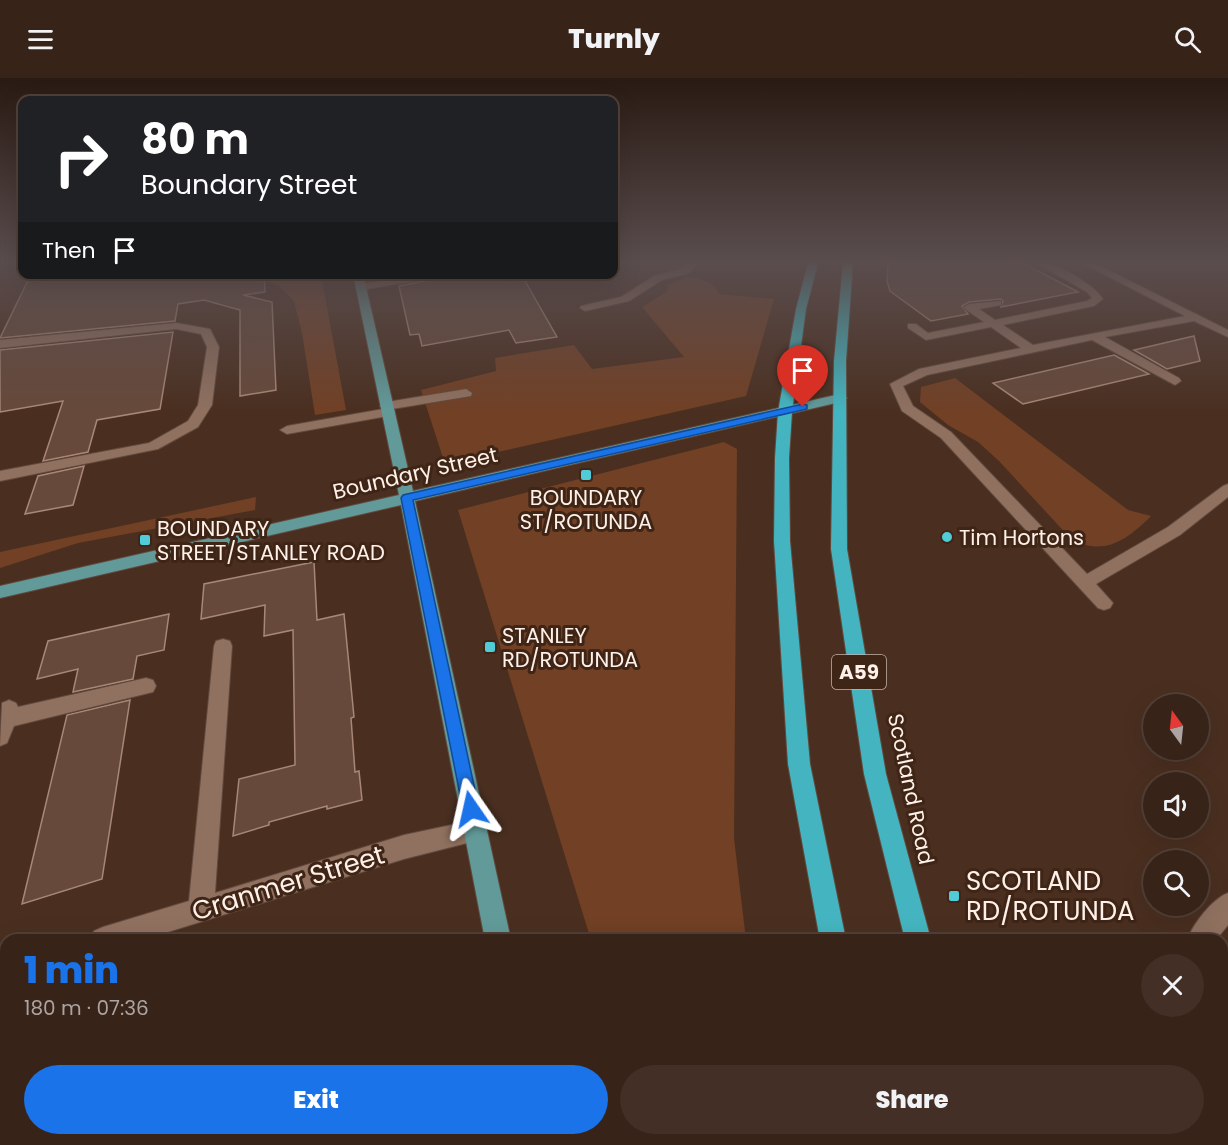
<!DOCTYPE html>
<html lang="en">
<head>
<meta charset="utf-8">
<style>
	:root { --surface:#382318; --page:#432f25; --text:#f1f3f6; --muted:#aba4a2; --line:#524037; --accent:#1a73e8 }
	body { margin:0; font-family:Poppins,sans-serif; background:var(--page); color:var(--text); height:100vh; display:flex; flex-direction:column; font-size:22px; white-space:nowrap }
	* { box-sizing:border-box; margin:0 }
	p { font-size:20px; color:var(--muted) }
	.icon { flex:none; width:33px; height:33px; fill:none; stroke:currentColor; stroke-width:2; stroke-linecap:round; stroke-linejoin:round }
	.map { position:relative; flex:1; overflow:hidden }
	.panel { position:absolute; left:0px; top:856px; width:1228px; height:212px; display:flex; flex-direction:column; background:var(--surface); border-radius:18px 18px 0 0; box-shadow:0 6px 24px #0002,0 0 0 2px var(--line) }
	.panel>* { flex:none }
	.top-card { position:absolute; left:18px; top:18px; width:600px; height:183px; border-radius:12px; box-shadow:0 6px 24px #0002,0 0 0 2px var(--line); background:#202124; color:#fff; overflow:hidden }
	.needle { width:39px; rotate:345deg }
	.controls { position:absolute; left:1143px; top:616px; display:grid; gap:12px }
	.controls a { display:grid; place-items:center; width:66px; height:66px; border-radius:50%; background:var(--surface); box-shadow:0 6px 24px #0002,0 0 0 2px var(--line); font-size:30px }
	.pin { position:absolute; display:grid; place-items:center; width:51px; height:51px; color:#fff; margin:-62px -26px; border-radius:50% 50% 50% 0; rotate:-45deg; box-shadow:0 0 6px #0007 }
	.pin .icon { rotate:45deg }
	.me { position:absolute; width:66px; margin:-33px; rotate:349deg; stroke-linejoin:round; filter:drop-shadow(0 0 4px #0008) }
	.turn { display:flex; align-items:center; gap:21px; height:126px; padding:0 24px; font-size:27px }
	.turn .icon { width:78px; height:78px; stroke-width:2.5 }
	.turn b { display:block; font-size:42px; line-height:51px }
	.then { display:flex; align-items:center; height:57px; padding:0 24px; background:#0003; gap:12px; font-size:22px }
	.round { display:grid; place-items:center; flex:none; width:63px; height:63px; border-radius:32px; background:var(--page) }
	.head { display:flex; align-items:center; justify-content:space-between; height:102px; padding:0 24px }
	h1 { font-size:36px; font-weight:800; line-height:45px; color:var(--accent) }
	.action { display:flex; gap:12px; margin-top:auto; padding:12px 24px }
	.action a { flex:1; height:69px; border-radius:36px; background:var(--accent); color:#fff; font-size:24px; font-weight:800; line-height:69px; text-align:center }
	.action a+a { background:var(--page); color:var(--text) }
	header { display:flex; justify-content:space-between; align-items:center; height:78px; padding:0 24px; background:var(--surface); font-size:27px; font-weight:800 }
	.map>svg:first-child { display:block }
	.green { fill:#714025 }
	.building { fill:#66493a; stroke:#a88776; stroke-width:1.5 }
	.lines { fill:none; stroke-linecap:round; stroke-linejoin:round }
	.minor-casing { stroke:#614a3e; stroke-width:2 }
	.major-casing { stroke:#614a3e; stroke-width:2 }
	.highway-casing { stroke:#614a3e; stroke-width:2 }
	.minor { fill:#907160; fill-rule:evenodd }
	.major { fill:#629a9a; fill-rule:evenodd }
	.highway { fill:#44b5c0; fill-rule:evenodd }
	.route { fill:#1a73e8; stroke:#114b97; stroke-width:1.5 }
	.poi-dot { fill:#52cbd8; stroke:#3f2516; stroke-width:2 }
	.labels { text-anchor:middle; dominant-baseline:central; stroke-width:6; stroke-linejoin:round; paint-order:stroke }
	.shield { fill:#3f2516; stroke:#c5b3aa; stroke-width:1.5 }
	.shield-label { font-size:20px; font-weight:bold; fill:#fff0e9 }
	.street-label { font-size:21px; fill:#fff0e9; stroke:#3f2516 }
	.poi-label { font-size:21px; fill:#fff0e9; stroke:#3f2516; text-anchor:start }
	.near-poi-label { font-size:26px; fill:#fff0e9; stroke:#3f2516; text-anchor:start }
	.near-street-label { font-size:26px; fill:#fff0e9; stroke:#3f2516 }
</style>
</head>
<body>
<header><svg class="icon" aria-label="menu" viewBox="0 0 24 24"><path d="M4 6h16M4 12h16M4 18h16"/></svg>Turnly<svg class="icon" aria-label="search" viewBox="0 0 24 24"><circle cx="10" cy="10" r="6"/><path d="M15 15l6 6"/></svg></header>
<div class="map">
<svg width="1228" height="1067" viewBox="0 0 1228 1067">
	<rect width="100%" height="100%" fill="#4a2f20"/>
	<!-- green -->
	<g class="green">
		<polygon points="237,197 321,197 346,332 315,337 302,255 294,223 277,206"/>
		<path d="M687,199C700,201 713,203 719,216L774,221L746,318L445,386L421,312L496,293L495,280L574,267L592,291L684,279L642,229L668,213V207Z"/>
		<path d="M955,300L1128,432L1151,438C1127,462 1104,479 1071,461L999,383L978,364L948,347L920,324L921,309Z"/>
		<polygon points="724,364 737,371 734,760 746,862 591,862 458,432"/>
		<polygon points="256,419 255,432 78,465 0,490 0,474"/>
		<polygon points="653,1062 771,1062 771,1067 655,1067"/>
	</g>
	<!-- building -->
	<g class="building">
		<polygon points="888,185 1023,185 1078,214 1001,229 1003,223 1001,221 969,224 962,228 968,236 931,243 890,213 887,203"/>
		<polygon points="31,196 264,196 265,214 243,217 272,224 276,312 240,318 240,232 204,222 178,226 175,243 0,260"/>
		<polygon points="458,196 521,196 557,259 516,265 509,252 422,268 419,256 410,257 399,208"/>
		<polygon points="173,254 160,331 97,342 88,374 43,383 63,323 0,334 0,272"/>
		<polygon points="1194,258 1200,283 1167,291 1134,272"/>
		<polygon points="1114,277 1149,296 1023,326 993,305"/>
		<polygon points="84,388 73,427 25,436 38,398"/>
		<polygon points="314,484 317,542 344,536 354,639 351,640 355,694 359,693 362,722 327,731 327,728 269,744 269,747 233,758 239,701 295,687 293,552 264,558 265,527 201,541 204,506"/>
		<polygon points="169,536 164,572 137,578 133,601 73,614 78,591 37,601 48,563"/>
		<polygon points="130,622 102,801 22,826 67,637"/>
	</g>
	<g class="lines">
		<!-- minor casing -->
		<g class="minor-casing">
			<g id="minor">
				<polygon points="687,185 697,185 689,195 662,202 629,223 585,233 580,230 581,228 621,219 654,198 681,191"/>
				<path d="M1036,185C1055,183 1092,205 1103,221L1094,228L1003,247L1033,267L1185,238L1082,185H1094L1228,252V259L1194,243L1105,259L1179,300L1181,303L1175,307L1092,262L927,297L903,308L913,328L951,354L1087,496L1168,449L1223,408L1228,406V419L1180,457L1096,506L1113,525L1110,530L1104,532L1098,530L941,360L902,333L890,306L919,291L1021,270L991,249L926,262L908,250V246H916L928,255L984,244L965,231L964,229L969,226L1001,223V227L979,231L995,242L1087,223L1092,220L1087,214Z"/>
				<polygon points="426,196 456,196 361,212 356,209 361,206"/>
				<polygon points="176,245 210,251 219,269 212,327 198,349 158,371 0,403 0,393 149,365 188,343 198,327 207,269 201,256 176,251 0,270 0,262"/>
				<polygon points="466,311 472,315 471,318 392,331 395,334 388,338 287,356 280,352 287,348 383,331 380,328 387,324"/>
				<polygon points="223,561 230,563 232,568 215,815 404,757 475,742 483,745 487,753 483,761 404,781 142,862 90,862 94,853 103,849 189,823 214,568 216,563"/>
				<polygon points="146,600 153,602 156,608 153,614 14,648 7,665 0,668 2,625 9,622 16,625 18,629"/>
				<path d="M1228,815V847L1216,862H1187C1193,846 1212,821 1228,815Z"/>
				<polygon points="6,880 6,906 0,908 0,882"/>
				<polygon points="1020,1062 1054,1062 1056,1067 1022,1067"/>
			</g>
		</g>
		<!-- major casing -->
		<g class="major-casing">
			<g id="major">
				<polygon points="353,196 363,196 413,413 840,316 847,320 840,324 415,423 511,862 485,862 401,427 0,520 0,508 399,417"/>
				<rect x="515" y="1062" width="30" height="5"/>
				<polygon points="548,1062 578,1062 580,1067 550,1067"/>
			</g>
		</g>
		<!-- highway casing -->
		<g class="highway-casing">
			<g id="highway">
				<polygon points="808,185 818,185 806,231 792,334 789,380 790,463 810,686 846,862 820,862 788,686 774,463 775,380 778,334 796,231"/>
				<polygon points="843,185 853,185 846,283 847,471 886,696 931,862 905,862 864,696 831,471 834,283"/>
				<polygon points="856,1062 886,1062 887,1067 857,1067"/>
				<polygon points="966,1062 996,1062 997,1067 967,1067"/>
			</g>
		</g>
		<!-- minor -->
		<use href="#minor" class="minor"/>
		<!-- major -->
		<use href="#major" class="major"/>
		<!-- highway -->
		<use href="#highway" class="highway"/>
	</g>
	<!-- sky -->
	<linearGradient id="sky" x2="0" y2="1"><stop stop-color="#291a12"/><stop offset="0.55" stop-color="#5a4d4e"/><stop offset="1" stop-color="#5a4d4e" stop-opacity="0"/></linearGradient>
	<rect width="1228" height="334" fill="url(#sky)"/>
	<!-- route -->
	<polygon class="route" points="803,326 807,327 807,331 413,422 479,731 477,737 471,739 464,737 401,420 403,417"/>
	<!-- markers -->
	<g class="poi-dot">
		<rect x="580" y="391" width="12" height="12" rx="3"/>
		<circle cx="947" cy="459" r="6"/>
		<rect x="139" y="456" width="12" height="12" rx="3"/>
		<rect x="484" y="563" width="12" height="12" rx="3"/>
		<rect x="948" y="812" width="12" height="12" rx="3"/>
	</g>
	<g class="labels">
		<!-- shield labels -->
		<rect class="shield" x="832" y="577" width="54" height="34" rx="4.5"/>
		<g class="shield-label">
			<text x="859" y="594">A59</text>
		</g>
		<!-- street labels -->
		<g class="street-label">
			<text transform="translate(415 395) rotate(-13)">Boundary Street</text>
			<text transform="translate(911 711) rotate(78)">Scotland Road</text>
		</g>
		<!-- poi labels -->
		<g class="poi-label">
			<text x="586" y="419" text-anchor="middle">BOUNDARY<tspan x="586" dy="24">ST/ROTUNDA</tspan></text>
			<text x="157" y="450">BOUNDARY<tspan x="157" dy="24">STREET/STANLEY ROAD</tspan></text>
			<text x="959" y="459">Tim Hortons</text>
			<text x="502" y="557">STANLEY<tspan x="502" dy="24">RD/ROTUNDA</tspan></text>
		</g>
		<!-- near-poi labels -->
		<g class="near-poi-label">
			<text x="966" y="803">SCOTLAND<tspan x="966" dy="30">RD/ROTUNDA</tspan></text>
		</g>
		<!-- near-street labels -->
		<g class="near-street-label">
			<text transform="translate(288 805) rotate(-17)">Cranmer Street</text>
		</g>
	</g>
</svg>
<div class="controls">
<a><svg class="needle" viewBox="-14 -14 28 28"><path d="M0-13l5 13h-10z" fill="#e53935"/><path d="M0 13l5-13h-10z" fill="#aba4a2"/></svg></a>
<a><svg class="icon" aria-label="sound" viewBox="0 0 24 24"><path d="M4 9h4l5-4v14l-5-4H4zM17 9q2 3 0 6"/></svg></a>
<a><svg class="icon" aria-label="search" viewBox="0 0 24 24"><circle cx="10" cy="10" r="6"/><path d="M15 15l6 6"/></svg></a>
</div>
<div class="pin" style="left:803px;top:329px;background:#d93025"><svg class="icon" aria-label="arrive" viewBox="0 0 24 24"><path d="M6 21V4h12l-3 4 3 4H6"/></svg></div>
<svg class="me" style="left:471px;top:731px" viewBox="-20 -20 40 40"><path d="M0-17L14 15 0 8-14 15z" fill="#1a73e8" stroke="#fff" stroke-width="4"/></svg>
<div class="top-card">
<div class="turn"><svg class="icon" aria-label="right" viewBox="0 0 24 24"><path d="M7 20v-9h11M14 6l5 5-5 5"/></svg><div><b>80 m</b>Boundary Street</div></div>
<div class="then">Then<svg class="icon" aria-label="arrive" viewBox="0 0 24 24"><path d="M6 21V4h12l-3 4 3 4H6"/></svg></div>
</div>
<section class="panel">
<div class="head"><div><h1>1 min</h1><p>180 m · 07:36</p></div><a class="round"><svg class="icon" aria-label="close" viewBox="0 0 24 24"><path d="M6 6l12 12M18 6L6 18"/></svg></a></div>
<div class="action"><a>Exit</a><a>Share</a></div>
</section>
</div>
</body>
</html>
